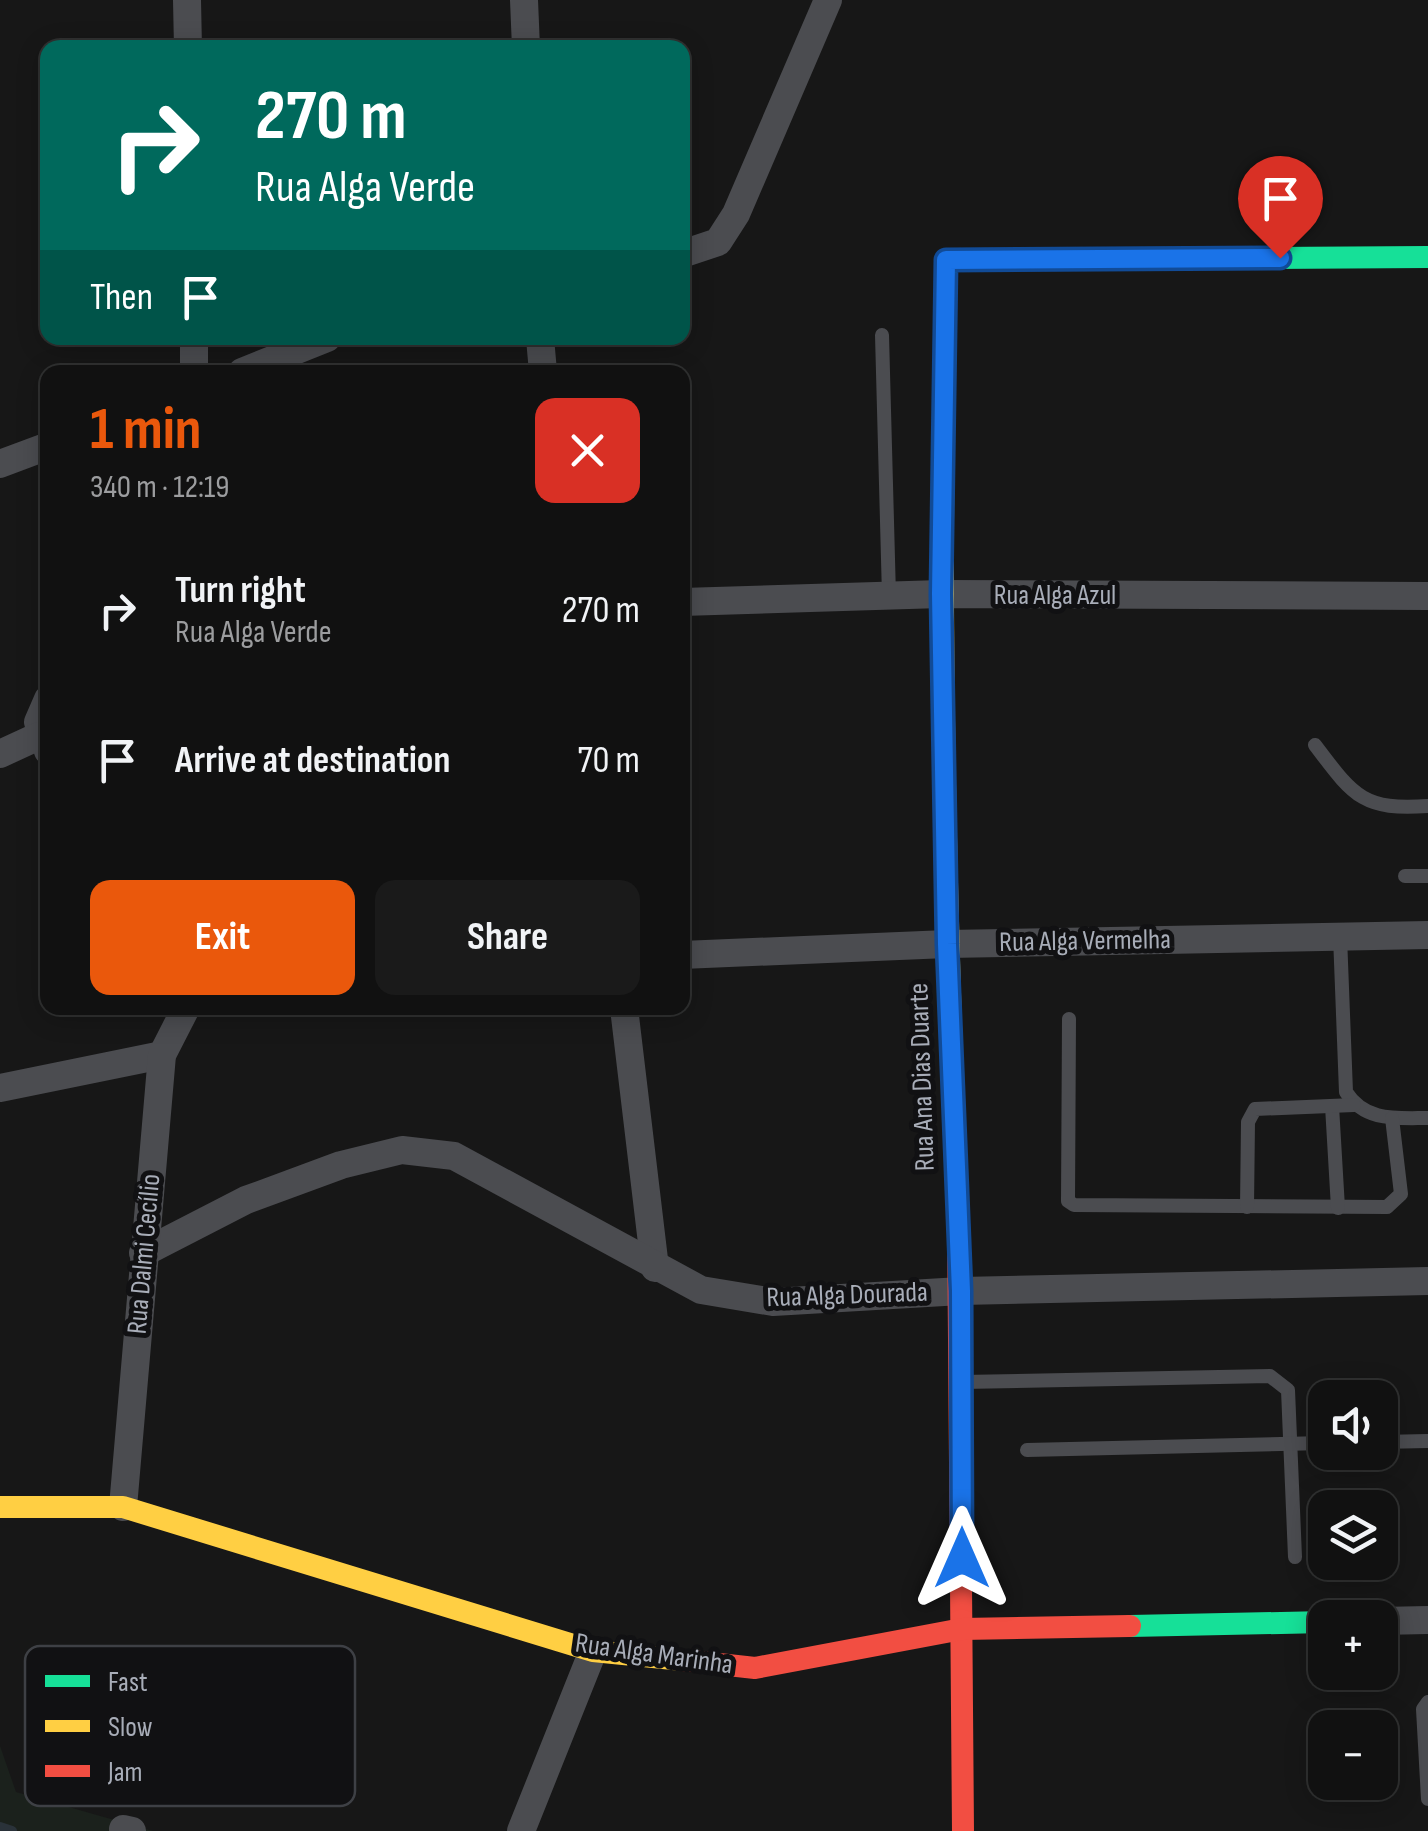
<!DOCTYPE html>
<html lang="en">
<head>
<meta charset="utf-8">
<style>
	:root { --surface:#111; --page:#1a1a1a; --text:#f1f3f6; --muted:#9c9d9f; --line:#303131; --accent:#ea580c }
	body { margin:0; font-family:"Sofia Sans Condensed",sans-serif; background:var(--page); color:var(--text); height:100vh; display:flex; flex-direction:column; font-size:38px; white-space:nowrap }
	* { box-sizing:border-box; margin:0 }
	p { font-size:32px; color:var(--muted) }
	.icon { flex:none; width:55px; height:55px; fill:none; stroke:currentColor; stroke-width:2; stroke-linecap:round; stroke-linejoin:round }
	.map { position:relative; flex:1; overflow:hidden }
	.sheet { position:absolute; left:40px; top:365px; width:650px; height:650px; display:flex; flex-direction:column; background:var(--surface); border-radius:20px; box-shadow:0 5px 25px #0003,0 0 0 2px var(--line) }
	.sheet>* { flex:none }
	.guide { position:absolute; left:40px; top:40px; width:650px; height:305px; border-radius:20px; box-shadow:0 5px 25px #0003,0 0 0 2px var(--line); background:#00695c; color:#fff; overflow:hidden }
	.fabs { position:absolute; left:1308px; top:1380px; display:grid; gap:20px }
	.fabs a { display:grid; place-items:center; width:90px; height:90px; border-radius:20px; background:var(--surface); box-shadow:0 5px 25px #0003,0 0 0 2px var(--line); font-size:50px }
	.pin { position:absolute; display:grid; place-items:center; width:85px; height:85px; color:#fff; margin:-102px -42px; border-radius:50% 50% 50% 0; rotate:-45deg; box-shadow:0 0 10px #0007 }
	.pin .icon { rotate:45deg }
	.me { position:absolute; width:110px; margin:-55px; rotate:0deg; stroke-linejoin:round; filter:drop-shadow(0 0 8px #0008) }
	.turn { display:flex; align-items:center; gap:35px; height:210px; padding:0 50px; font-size:45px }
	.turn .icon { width:130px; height:130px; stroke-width:2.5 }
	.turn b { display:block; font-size:70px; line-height:85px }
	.then { display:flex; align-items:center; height:95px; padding:0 50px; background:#0003; gap:20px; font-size:38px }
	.round { display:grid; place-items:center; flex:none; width:105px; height:105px; border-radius:20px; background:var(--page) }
	.overview { display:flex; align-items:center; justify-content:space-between; height:170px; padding:0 50px }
	h1 { font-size:60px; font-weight:700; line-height:75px; color:var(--accent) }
	.action { display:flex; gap:20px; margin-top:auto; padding:20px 50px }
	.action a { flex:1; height:115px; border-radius:20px; background:var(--accent); color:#fff; font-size:40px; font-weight:700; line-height:115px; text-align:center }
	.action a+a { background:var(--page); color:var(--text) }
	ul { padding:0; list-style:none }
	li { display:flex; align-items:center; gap:30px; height:150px; padding:0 50px }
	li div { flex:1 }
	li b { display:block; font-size:38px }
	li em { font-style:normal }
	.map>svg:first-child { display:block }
	.green { fill:#1b211c }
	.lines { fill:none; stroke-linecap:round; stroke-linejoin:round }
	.stream { stroke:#2a3239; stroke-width:10 }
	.lane { stroke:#4b4c50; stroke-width:14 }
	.street { stroke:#4b4c50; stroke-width:28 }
	.fast { stroke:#16e098; stroke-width:22 }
	.slow { stroke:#ffcf43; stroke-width:22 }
	.jam { stroke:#f24e42; stroke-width:22 }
	.route-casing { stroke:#114b97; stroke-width:25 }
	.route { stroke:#1a73e8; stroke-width:18 }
	.labels { text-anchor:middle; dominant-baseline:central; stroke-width:10; stroke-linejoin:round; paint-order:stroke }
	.street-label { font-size:28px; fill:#a8adb8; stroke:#111113 }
	.key { fill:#111113; stroke:#3e4045; stroke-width:2.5 }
	.key-label { font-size:28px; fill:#a8adb8 }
</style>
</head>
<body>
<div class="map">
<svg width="1428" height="1831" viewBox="0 0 1428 1831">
	<rect width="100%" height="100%" fill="#171717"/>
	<!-- green -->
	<polygon class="green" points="0,1746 16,1792 153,1831 0,1831"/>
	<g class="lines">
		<!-- stream -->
		<polyline class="stream" points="0,1827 12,1831"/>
		<!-- lane -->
		<g class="lane">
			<polyline points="882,335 889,596"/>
			<path d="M1315,745C1353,795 1362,811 1428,806"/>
			<polyline points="1405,876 1428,876"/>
			<path d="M1340,936L1346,1092C1365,1122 1396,1118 1428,1118"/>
			<polyline points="1069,1019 1068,1201 1074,1205 1387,1207 1401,1194 1392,1118"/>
			<polyline points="1332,1106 1338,1208"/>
			<polyline points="1247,1207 1248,1122 1255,1109 1354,1105"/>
			<polyline points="962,1382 1270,1376 1288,1390 1295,1557"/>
			<polyline points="1380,1442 1428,1441"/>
			<polyline points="1027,1450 1325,1443"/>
			<polyline points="1428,1702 1423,1709 1428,1799"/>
		</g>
		<!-- street -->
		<g class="street">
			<polyline points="187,0 188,48"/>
			<polyline points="524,0 526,48"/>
			<polyline points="682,254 718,242 736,214 828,0"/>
			<polyline points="194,338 194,372"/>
			<polyline points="540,338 543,372"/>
			<polyline points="242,372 327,338"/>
			<polyline points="0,464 48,446"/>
			<polyline points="682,602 941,594 1428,596"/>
			<polyline points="48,699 38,722 48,751"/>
			<polyline points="0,754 39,736"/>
			<polyline points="682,955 947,944 1428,935"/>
			<polyline points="624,1008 655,1268"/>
			<polyline points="0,1088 162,1055"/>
			<polyline points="143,1253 246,1200 341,1165 402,1150 454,1156 701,1290 773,1302 961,1291 1428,1281"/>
			<polyline points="123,1507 162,1055 186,1008"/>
			<polyline points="1380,1621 1428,1620"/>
			<polyline points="123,1829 132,1831"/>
			<polyline points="521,1831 593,1651"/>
		</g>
		<!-- fast -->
		<g class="fast">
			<polyline points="944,412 946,260 1428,257"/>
			<polyline points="1130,1626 1325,1622"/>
		</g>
		<!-- slow -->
		<g class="slow">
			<path d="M944,412C940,681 947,949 958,1217"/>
			<polyline points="0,1507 123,1507 593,1651 683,1660"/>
		</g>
		<!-- jam -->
		<g class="jam">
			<polyline points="958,1217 963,1831"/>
			<polyline points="683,1660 755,1668 962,1629 1130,1626"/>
		</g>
	</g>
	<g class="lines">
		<!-- route casing -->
		<g class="route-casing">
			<polyline id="route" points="962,1558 961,1291 947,944 941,594 946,260 1280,258"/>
		</g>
		<!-- route -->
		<use href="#route" class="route"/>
	</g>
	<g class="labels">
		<!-- street labels -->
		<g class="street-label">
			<text x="1055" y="595">Rua Alga Azul</text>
			<text transform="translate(1085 941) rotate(-1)">Rua Alga Vermelha</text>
			<text transform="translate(922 1077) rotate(-92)">Rua Ana Dias Duarte</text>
			<text transform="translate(144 1254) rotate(-85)">Rua Dalmi Cecílio</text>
			<text transform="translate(847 1295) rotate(-2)">Rua Alga Dourada</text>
			<text transform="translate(654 1654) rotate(8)">Rua Alga Marinha</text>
		</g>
	</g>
	<!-- legend -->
	<rect x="25" y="1646" width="330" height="160" rx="15" class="key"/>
	<rect x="45" y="1675" width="45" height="12" fill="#16e098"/>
	<rect x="45" y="1720" width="45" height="12" fill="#ffcf43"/>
	<rect x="45" y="1765" width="45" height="12" fill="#f24e42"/>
	<g class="key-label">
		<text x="108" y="1691">Fast</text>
		<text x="108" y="1736">Slow</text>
		<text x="108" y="1781">Jam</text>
	</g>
</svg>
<div class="fabs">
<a><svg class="icon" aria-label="sound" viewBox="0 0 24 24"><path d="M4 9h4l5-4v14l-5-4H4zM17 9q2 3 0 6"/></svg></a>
<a><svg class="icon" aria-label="layers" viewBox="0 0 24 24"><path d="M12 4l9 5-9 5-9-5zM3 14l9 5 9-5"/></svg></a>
<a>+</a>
<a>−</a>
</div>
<div class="pin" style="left:1280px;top:258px;background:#d93025"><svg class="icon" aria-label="arrive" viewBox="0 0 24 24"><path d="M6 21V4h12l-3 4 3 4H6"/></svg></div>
<svg class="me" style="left:962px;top:1558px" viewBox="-20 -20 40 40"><path d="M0-17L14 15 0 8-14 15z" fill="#1a73e8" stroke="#fff" stroke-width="4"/></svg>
<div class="guide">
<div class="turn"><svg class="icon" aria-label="right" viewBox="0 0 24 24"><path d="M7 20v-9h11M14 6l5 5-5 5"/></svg><div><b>270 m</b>Rua Alga Verde</div></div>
<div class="then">Then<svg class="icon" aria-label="arrive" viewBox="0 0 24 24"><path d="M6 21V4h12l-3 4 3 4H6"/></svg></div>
</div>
<section class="sheet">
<div class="overview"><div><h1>1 min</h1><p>340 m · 12:19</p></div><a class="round" style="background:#d93025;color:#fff"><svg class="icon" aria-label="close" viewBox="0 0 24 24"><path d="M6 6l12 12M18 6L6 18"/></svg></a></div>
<ul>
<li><svg class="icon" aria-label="right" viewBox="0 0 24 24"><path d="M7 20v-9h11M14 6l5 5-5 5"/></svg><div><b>Turn right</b><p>Rua Alga Verde</p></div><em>270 m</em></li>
<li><svg class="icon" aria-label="arrive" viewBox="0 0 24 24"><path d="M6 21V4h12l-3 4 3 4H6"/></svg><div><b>Arrive at destination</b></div><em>70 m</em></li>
</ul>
<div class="action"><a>Exit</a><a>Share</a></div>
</section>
</div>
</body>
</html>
